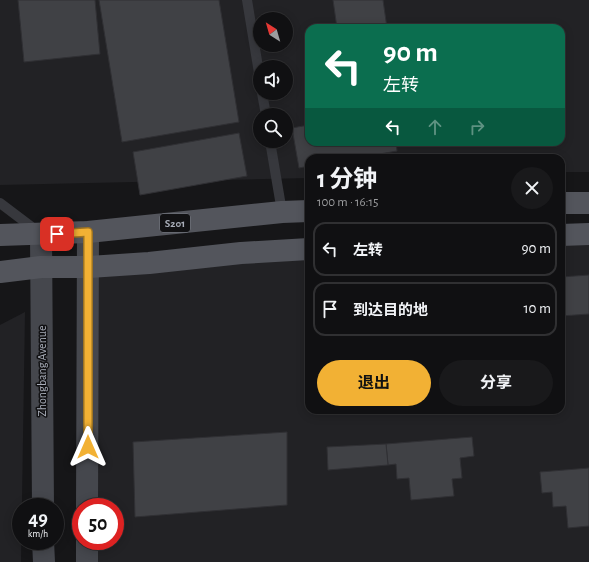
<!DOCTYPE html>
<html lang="zh">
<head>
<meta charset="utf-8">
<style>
	:root { --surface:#101012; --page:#19191b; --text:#f1f3f6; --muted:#9c9d9f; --line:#303032; --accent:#f2b134 }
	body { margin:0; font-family:"Alegreya Sans","Noto Sans SC",sans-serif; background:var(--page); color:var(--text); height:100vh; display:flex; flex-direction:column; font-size:15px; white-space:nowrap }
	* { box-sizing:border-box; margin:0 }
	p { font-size:13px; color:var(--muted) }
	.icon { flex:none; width:22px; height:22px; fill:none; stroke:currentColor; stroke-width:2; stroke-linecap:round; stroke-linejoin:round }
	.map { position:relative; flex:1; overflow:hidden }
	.drawer { position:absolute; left:305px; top:154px; width:260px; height:260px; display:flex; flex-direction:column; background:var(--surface); border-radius:12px; box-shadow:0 2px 10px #0003,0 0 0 1px var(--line) }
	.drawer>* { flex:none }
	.banner { position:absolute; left:305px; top:24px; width:260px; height:122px; border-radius:12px; box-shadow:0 2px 10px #0003,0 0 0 1px var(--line); background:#0b6e4f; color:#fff; overflow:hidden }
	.needle { width:26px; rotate:323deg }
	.tools { position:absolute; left:253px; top:12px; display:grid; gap:8px }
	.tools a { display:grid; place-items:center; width:40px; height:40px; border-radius:50%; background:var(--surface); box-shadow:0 2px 10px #0003,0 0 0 1px var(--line); font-size:20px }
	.speed { position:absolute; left:12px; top:498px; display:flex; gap:8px; font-size:20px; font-weight:700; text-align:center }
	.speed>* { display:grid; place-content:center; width:52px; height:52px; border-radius:50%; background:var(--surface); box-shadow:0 2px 10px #0003,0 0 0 1px var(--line); line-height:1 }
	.speed small { font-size:10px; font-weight:400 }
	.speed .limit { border:6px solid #d22; background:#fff; color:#111 }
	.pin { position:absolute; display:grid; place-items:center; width:34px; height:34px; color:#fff; margin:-17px; border-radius:8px; box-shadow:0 2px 6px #0006 }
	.me { position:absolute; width:44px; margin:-22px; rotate:0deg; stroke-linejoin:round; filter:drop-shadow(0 0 3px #0008) }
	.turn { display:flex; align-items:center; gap:14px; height:84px; padding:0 12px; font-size:18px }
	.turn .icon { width:52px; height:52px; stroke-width:2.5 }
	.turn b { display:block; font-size:28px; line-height:34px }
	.lanes { display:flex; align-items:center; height:38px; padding:0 12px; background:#0003; justify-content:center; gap:20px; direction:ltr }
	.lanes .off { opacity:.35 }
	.round { display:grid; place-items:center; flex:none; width:42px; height:42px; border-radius:21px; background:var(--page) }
	.summary { display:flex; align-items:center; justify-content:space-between; height:68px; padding:0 12px }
	h1 { font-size:24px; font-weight:700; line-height:30px }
	.primary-button { display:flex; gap:8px; margin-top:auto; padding:8px 12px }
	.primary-button a { flex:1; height:46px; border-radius:24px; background:var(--accent); color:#111; font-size:16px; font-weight:700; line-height:46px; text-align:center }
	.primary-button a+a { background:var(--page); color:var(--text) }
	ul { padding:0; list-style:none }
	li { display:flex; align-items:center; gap:12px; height:54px; margin:0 8px 6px; padding:0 4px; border:2px solid var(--line); border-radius:12px }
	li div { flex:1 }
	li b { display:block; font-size:15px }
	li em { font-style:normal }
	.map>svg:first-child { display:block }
	.built { fill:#222225; fill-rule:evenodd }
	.building { fill:#404145; stroke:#303034 }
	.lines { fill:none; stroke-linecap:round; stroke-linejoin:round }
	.lane { stroke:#37383d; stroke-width:10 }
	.secondary { stroke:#45474d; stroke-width:22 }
	.primary { stroke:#53555c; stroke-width:22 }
	.route-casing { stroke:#9d7322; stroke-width:10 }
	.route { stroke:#f2b134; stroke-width:7 }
	.labels { text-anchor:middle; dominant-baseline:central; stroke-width:3; stroke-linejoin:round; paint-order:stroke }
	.shield { fill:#111113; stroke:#7b7e86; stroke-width:1 }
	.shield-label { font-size:11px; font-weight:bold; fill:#a8adb8 }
	.street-label { font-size:12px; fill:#a8adb8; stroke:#111113 }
</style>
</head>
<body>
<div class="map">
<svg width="589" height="562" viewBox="0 0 589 562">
	<rect width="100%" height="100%" fill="#161618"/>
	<!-- built -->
	<g class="built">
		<path d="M0,0H589V172H561V158H309V178L0,185ZM260,19H286V45H260ZM309,28H561V142H309ZM260,67H286V93H260ZM260,115H286V141H260Z"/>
		<polygon points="589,237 589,562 89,562 89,541 115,541 115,507 89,507 89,267 309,254 309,410 561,410 561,239"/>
		<polygon points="25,312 21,562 0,562 0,325"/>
	</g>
	<!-- building -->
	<g class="building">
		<polygon points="18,0 95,0 100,54 24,62"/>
		<polygon points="99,0 219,0 239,122 122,142"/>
		<polygon points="333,0 383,0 387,28 337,28"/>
		<polygon points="309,125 309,142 396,142 397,151 356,158 309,158 309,166 299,168 292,128"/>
		<polygon points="239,133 247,176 140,195 133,152"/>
		<polygon points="589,275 589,314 561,316 561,277"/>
		<polygon points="287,432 287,505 135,517 133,442"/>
		<polygon points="472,437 474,456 460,458 462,478 452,479 454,496 411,500 409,478 397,479 396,464 388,465 386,444"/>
		<polygon points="386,444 388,465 328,470 327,447"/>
		<polygon points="589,468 589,526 568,528 566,506 553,507 552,492 542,493 540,472"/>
	</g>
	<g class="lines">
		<!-- lane -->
		<g class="lane">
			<polyline points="247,0 260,79"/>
			<polyline points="262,93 266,115"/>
			<polyline points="270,141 282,212"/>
			<polyline points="0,203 37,231"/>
		</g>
		<!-- secondary -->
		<g class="secondary">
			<polyline points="41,235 43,507"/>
			<polyline points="87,507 88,232"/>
			<polyline points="43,541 44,562"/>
			<polyline points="87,562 87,541"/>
		</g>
		<!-- primary -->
		<g class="primary">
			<polyline points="561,203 589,203"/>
			<polyline points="0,235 88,232 282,212 309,211"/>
			<polyline points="561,235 589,234"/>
			<polyline points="0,272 41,267 89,267 149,263 241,253 309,249"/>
		</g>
	</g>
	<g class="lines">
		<!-- route casing -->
		<g class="route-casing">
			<polyline id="route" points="57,234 88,232 88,447"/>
		</g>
		<!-- route -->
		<use href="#route" class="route"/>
	</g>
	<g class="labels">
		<!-- shield labels -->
		<rect class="shield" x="160" y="214" width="30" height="18" rx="3"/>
		<g class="shield-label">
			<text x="175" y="223">S201</text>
		</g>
		<!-- street labels -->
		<g class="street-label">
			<text transform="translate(42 371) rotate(-90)">Zhongbang Avenue</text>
		</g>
	</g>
</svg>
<div class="tools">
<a><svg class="needle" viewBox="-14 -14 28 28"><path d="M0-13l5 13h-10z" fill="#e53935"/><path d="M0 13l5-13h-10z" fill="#9c9d9f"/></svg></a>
<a><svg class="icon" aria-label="sound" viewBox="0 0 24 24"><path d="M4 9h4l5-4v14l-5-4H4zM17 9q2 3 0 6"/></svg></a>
<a><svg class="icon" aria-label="search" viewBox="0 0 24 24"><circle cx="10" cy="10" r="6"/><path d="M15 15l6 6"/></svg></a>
</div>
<div class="speed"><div>49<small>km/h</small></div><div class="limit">50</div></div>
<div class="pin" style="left:57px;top:234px;background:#d93025"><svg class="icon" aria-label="arrive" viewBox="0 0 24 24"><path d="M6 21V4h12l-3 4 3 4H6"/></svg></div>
<svg class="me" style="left:88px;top:447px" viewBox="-20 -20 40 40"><path d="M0-17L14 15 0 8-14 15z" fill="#f2b134" stroke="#fff" stroke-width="4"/></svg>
<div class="banner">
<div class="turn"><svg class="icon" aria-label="left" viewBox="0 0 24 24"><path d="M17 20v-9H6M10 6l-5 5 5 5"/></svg><div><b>90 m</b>左转</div></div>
<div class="lanes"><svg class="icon" aria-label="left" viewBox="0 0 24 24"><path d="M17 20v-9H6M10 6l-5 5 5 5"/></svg><svg class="icon off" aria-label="ahead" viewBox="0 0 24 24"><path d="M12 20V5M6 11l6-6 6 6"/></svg><svg class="icon off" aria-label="right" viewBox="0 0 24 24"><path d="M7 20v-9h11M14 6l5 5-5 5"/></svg></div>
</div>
<section class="drawer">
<div class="summary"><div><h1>1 分钟</h1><p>100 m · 16:15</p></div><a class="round"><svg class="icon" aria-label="close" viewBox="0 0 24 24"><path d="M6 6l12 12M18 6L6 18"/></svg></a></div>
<ul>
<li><svg class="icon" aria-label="left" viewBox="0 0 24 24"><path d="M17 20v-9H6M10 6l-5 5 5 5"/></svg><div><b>左转</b></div><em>90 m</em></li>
<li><svg class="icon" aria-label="arrive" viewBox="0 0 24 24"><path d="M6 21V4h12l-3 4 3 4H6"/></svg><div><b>到达目的地</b></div><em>10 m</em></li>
</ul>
<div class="primary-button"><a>退出</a><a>分享</a></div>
</section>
</div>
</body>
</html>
